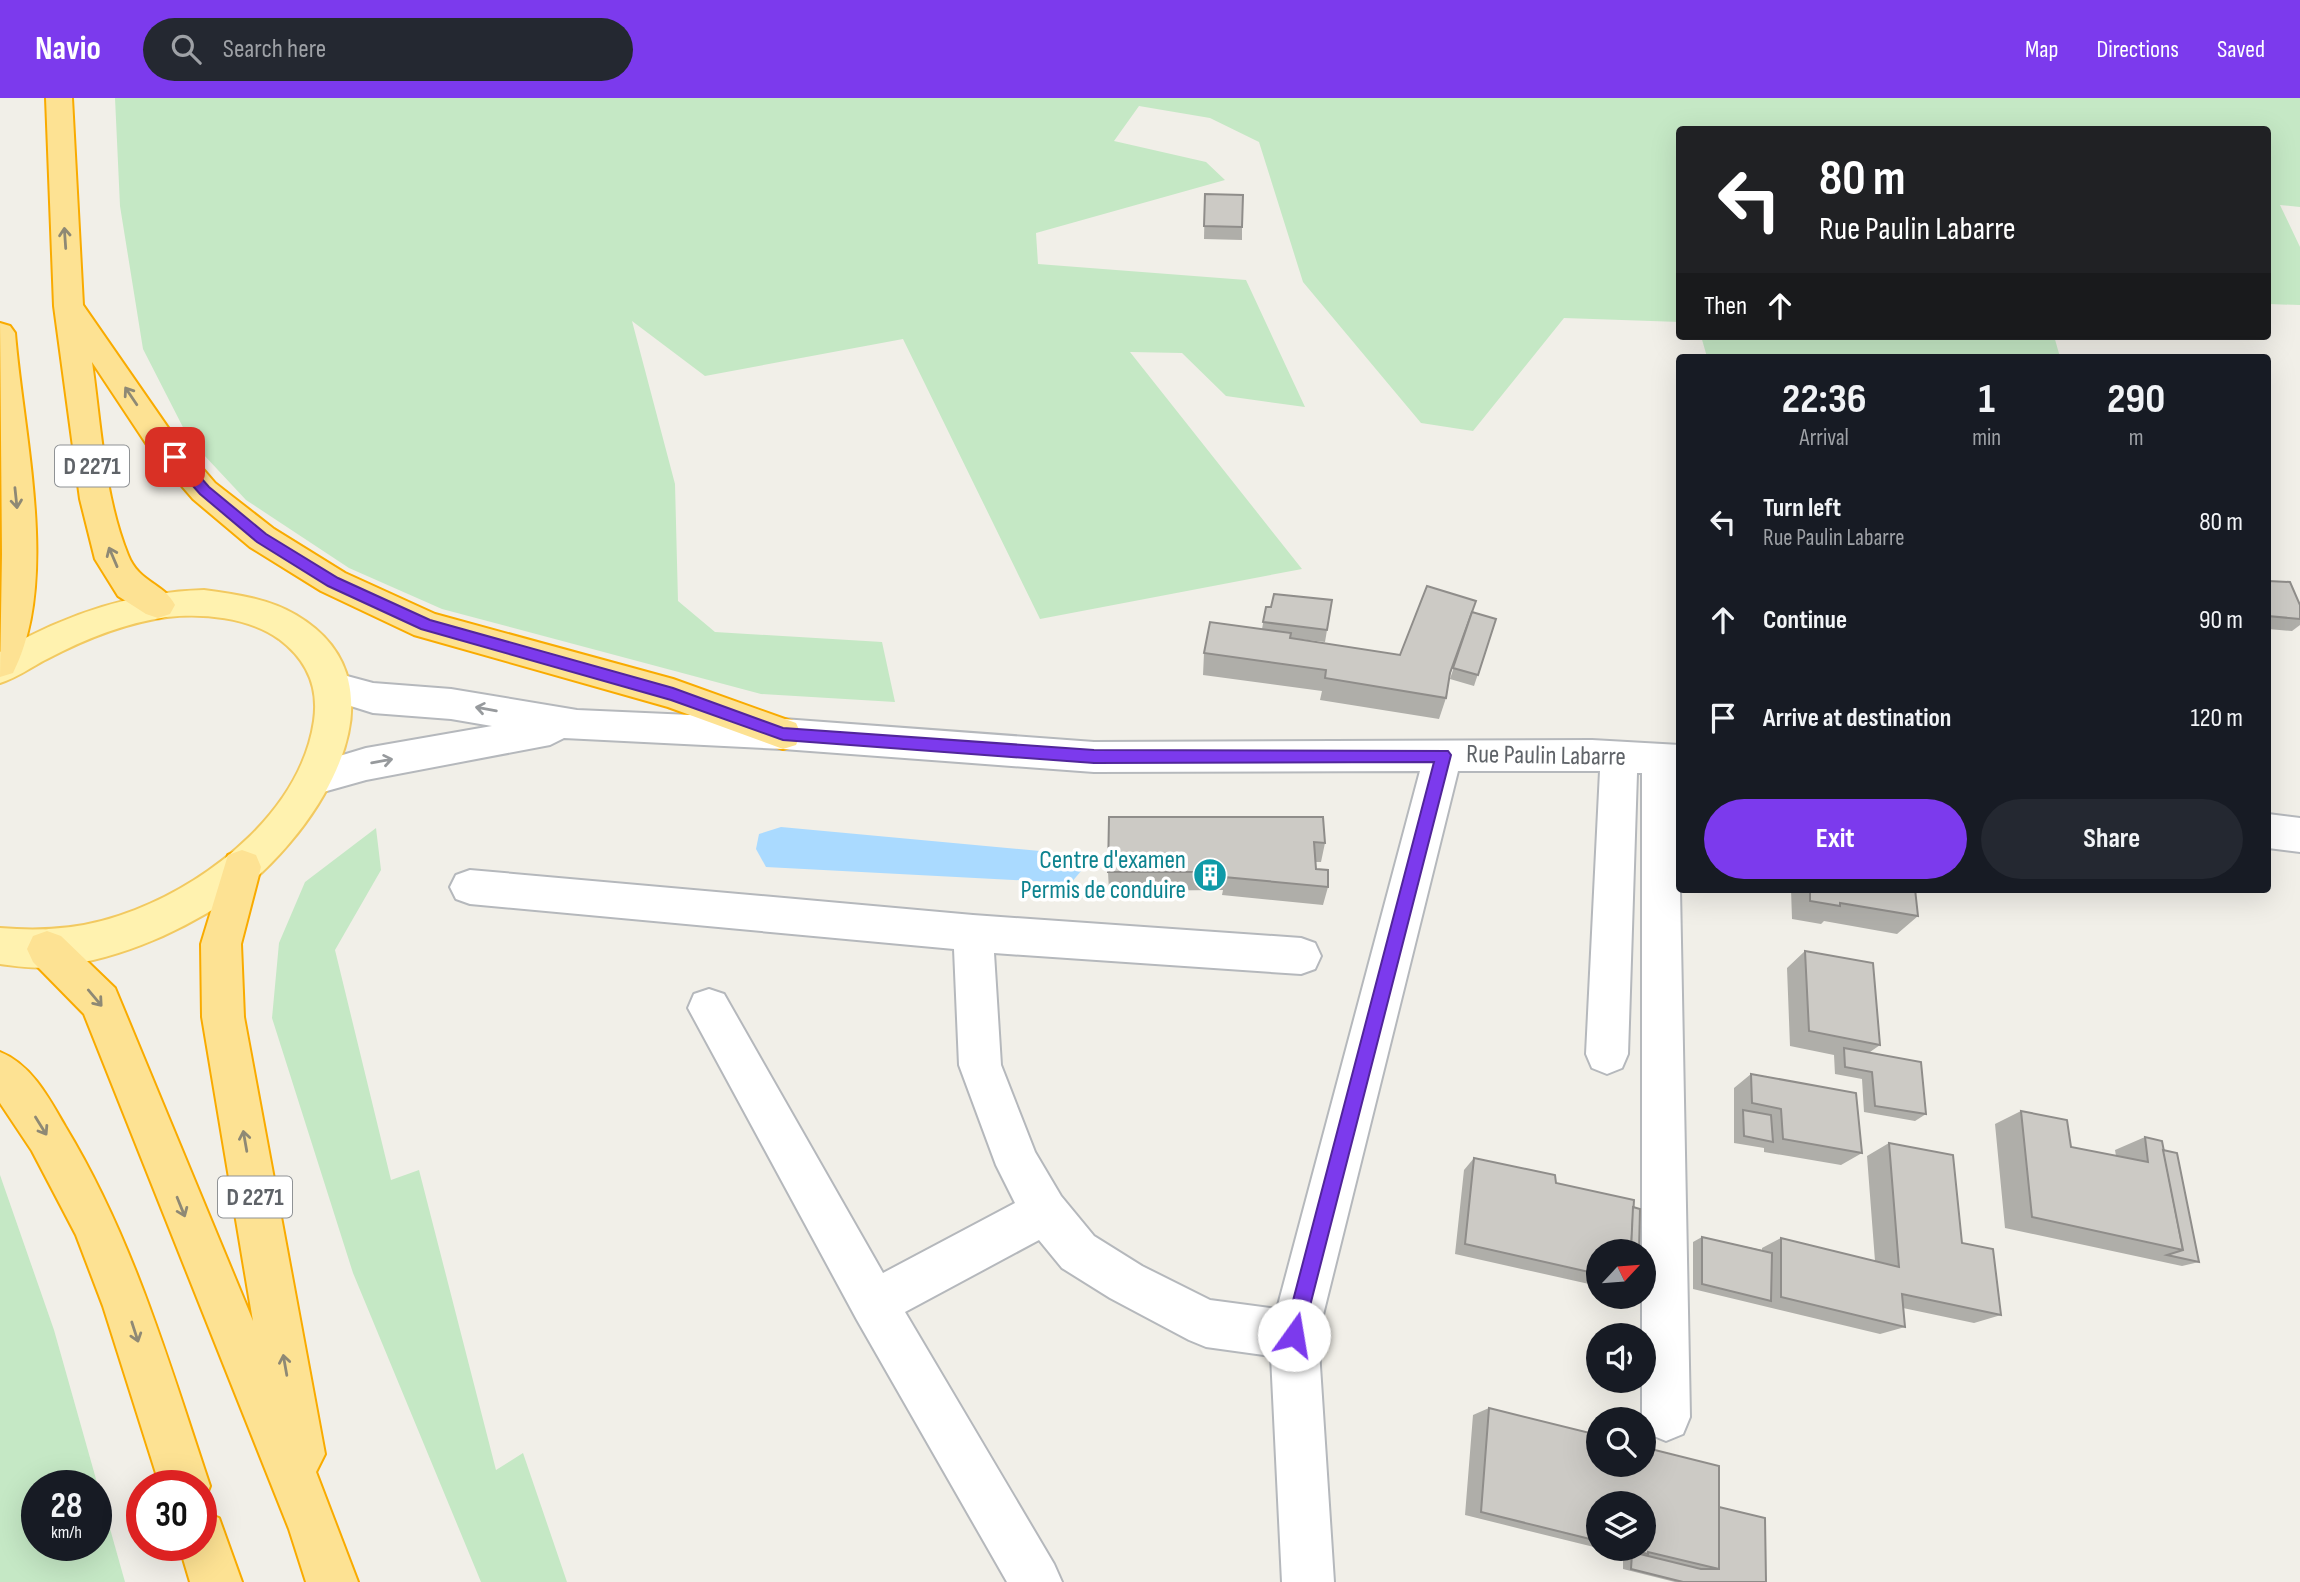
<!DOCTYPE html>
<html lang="en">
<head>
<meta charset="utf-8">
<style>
	:root { --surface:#171b24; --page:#242831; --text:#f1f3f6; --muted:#9ea1a6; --accent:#7c3aed }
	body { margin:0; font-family:"Sofia Sans Condensed",sans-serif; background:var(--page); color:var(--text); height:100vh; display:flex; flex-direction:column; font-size:26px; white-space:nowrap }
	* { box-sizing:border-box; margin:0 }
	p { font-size:23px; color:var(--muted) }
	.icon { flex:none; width:38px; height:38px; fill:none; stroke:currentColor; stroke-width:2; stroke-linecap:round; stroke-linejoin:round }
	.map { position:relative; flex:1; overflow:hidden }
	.details { position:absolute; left:1676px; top:256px; width:595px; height:539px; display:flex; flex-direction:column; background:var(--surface); border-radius:7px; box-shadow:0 7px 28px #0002 }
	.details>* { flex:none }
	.hud { position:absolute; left:1676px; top:28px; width:595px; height:214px; border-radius:7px; box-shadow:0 7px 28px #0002; background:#202124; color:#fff; overflow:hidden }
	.needle { width:46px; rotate:64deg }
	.buttons { position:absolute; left:1586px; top:1141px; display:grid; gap:14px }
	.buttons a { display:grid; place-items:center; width:70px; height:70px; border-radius:50%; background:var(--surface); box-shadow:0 7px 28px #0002; font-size:35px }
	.speed { position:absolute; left:21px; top:1372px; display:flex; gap:14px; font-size:35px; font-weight:700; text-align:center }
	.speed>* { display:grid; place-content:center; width:91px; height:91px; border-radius:50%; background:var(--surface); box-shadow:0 7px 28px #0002; line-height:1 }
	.speed small { font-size:18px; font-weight:400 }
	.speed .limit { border:10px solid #d22; background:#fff; color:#111 }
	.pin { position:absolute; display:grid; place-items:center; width:60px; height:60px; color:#fff; margin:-30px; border-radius:14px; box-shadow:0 4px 10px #0006 }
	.me { position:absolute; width:77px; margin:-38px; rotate:13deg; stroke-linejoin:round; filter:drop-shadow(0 0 5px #0008) }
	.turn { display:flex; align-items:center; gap:24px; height:147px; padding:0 28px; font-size:32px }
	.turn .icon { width:91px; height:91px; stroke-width:2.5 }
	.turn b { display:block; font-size:49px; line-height:60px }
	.then { display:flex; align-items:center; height:66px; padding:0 28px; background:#0003; gap:14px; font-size:26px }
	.eta { display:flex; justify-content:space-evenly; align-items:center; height:119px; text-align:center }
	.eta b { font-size:42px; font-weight:700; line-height:49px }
	.primary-button { display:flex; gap:14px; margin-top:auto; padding:14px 28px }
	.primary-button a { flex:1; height:80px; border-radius:42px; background:var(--accent); color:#fff; font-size:28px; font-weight:700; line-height:80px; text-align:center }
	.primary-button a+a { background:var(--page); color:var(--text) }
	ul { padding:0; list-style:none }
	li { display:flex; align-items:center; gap:21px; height:98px; padding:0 28px }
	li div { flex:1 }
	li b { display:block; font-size:26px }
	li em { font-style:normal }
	header { display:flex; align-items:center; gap:42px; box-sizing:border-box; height:98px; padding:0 35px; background:var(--accent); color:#fff }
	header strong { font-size:33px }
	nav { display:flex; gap:38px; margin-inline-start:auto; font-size:24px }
	.search { width:490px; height:63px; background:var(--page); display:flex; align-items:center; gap:18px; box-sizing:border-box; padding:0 24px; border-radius:38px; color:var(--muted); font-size:26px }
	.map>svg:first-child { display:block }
	.green { fill:#c5e8c5; fill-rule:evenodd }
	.water { fill:#aadaff }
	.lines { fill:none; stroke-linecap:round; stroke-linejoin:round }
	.minor-casing { stroke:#b5b8bc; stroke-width:4 }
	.major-casing { stroke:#f2c960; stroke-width:4 }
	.highway-casing { stroke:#f9ab00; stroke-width:4 }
	.minor { fill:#fff; fill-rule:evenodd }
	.major { fill:#fff2af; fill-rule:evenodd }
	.highway { fill:#fde293; fill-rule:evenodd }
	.wall { fill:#afaea9 }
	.building { fill:#cccac5; stroke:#8f8d8a; stroke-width:2 }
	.oneway { stroke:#8e8975 }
	.oneway2 { stroke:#979a9d }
	.route { fill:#7c3aed; stroke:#51269a; stroke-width:2 }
	.labels { text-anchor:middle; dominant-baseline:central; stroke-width:7; stroke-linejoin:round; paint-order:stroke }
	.shield { fill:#fff; stroke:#8f9295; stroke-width:2 }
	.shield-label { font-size:24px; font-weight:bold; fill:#5f6368 }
	.street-label { font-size:26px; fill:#5f6368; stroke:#fff }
	.culture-label { font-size:26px; fill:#0d838f; stroke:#fff; text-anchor:end }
</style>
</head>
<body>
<header>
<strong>Navio</strong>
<div class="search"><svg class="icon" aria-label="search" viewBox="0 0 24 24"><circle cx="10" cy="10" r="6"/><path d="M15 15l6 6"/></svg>Search here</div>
<nav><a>Map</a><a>Directions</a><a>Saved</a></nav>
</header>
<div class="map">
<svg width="2300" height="1484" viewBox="0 0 2300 1484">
	<rect width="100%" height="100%" fill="#f1efe8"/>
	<!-- green -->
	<g class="green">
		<polygon points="115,0 2300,0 2300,109 2280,107 2300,149 2300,207 2268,206 2268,32 1680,32 1680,224 1564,220 1473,333 1421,325 1303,184 1259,44 1210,20 1139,8 1114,43 1206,64 1225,82 1036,135 1038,166 1246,182 1305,309 1226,298 1182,255 1130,254 1302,471 1040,521 903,241 705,278 632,223 675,386 678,503 715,534 882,544 895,604 761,596 442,511 349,470 246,402 189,341 143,251 120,108"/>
		<polygon points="1701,238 2054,238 2060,259 1707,259"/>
		<polygon points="376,730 381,772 335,852 391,1082 419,1072 496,1372 523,1355 567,1484 481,1484 353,1175 272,920 279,845 305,784"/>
		<path d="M0,1077L54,1232L125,1484H0ZM37,1388H96V1447H37Z"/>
	</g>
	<!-- water -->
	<polygon class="water" points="781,729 1040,753 1072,759 1081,773 1071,785 766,769 756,751 759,736"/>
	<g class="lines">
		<!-- minor casing -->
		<g class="minor-casing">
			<g id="minor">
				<polygon points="332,574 373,585 451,591 577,612 783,621 1094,644 1592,642 1680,647 1680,791 1690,1319 1683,1336 1666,1343 1649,1336 1642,1319 1642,675 1637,675 1628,956 1622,970 1607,976 1592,970 1586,956 1600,673 1458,673 1318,1237 1334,1484 1282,1484 1271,1258 1206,1249 1189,1242 1110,1200 1062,1170 1039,1142 905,1214 1054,1466 1062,1484 1007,1484 857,1222 688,910 694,896 709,891 724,896 883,1175 1015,1105 996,1067 959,967 954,851 470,806 456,801 450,789 456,777 470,772 973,817 1301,840 1315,845 1321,858 1315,871 1301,876 994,855 1001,967 1035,1054 1061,1098 1094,1138 1142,1168 1210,1202 1277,1211 1420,673 1094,674 783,651 564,640 550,647 366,682 316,696 303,691 297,680 303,669 366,650 492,628 451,621 373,615 319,598 314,588 319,578"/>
				<polygon points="2268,716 2300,720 2300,754 2268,750"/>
			</g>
		</g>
		<!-- major casing -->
		<g class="major-casing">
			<path id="major" d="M204,492C235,496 269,501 296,517C420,590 308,749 226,803C175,837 109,865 48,869C32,871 16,868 0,866V830C49,834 89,830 135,812C213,782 301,711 314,623C319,589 307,562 279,541C248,519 203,515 167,519C124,525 85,541 47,561C31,569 17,580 0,585V554C64,517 131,494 204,492Z"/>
		</g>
		<!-- highway casing -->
		<g class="highway-casing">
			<g id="highway">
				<path d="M46,0H72L83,207L171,334L215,385L274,431L345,475L435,516L673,581L796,625L801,636L796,647L783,651L668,609L414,537L321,493L250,449L193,401L149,350L92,264C101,327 104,398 128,457C139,485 164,485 175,507L170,516L158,520L146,516L118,498L95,461L80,401L54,208Z"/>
				<path d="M0,225L10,228L15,235C23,336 60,483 13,575L0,579L2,456Z"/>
				<polygon points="242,752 256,757 261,769 241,846 244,919 325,1356 316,1374 358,1484 306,1484 289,1431 84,916 33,864 27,851 33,838 47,833 61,838 115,890 253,1223 202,919 201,846 228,757"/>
				<path d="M0,954C31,966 49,1000 65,1028C133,1140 169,1265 210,1388L203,1406L201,1388H160L103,1208L76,1137L32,1053L0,1005Z"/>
				<polygon points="201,1413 219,1420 242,1484 190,1484 179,1447 201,1447"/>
			</g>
		</g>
		<!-- minor -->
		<use href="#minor" class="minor"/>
		<!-- major -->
		<use href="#major" class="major"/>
		<!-- highway -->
		<use href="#highway" class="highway"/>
	</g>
	<!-- wall -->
	<g class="wall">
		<polygon points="1205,96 1242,129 1242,142 1204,141"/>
		<polygon points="2268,483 2300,507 2300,527 2292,533 2268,531"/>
		<polygon points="1332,502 1325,544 1290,540 1400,557 1472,514 1496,521 1474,588 1450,581 1467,529 1450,577 1446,600 1439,621 1320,602 1322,593 1203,577 1204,555 1262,531 1266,509"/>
		<polygon points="1109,719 1325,745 1321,764 1315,764 1316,771 1328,789 1323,807 1222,797 1223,792 1109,793 1108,774"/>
		<polygon points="1791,791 1915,791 1918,818 1897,836 1824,823 1821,826 1792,821"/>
		<polygon points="1805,853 1880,947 1870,954 1926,1016 1915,1023 1864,1014 1862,981 1835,976 1834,957 1790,948 1787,870"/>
		<polygon points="1751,976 1862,1055 1841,1067 1764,1054 1764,1050 1734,1045 1734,990"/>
		<polygon points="2021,1013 2071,1049 2116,1058 2115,1052 2145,1039 2163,1052 2199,1164 2182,1168 2005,1130 1995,1026"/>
		<polygon points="1889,1045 1962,1145 2001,1217 1974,1225 1903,1210 1905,1229 1880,1236 1693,1191 1693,1144 1702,1139 1762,1152 1762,1150 1781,1140 1875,1163 1867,1058"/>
		<polygon points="1474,1060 1633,1109 1598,1153 1598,1188 1455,1156 1464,1072"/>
		<polygon points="1489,1310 1719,1409 1766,1484 1675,1484 1623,1471 1623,1456 1600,1451 1643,1451 1598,1405 1598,1450 1465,1417 1473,1317"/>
	</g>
	<!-- building -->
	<g class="building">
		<polygon points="1205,96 1243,97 1242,129 1204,128"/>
		<polygon points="2268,483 2290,484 2300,507 2300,521 2268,518"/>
		<polygon points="1427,488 1476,503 1450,575 1446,600 1325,580 1326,572 1204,555 1210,524 1291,535 1290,540 1400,557"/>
		<polygon points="1274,496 1332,502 1327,532 1263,524 1266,509 1271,509"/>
		<polygon points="1472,514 1496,521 1478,577 1453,570"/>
		<polygon points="1109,719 1323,719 1325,745 1314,744 1316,771 1328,772 1328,789 1224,779 1225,774 1108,774"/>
		<polygon points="1810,791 1915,791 1918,818 1840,805 1840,808 1810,803"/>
		<polygon points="1805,853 1873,865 1880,947 1809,933"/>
		<polygon points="1844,950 1921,964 1926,1016 1875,1008 1872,974 1845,969"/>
		<polygon points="1751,976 1856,995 1862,1055 1783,1041 1781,1011 1752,1005"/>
		<polygon points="1743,1012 1771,1017 1773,1044 1744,1038"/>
		<polygon points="2021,1013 2067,1022 2071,1049 2148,1064 2145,1039 2162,1043 2183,1152 2032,1119"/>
		<polygon points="1889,1045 1953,1057 1962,1145 1993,1151 2001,1217 1902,1196 1905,1229 1781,1199 1781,1140 1899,1169"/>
		<polygon points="2163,1052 2177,1055 2199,1164 2167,1157 2183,1152"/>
		<polygon points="1474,1060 1555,1077 1556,1085 1634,1102 1631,1153 1598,1153 1598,1176 1465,1146"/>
		<polygon points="1633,1109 1640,1111 1639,1153 1631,1153"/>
		<polygon points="1702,1139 1772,1155 1771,1203 1702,1186"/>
		<polygon points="1489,1310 1598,1337 1598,1367 1643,1367 1643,1349 1719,1368 1719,1471 1648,1454 1648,1456 1627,1451 1643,1451 1643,1405 1598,1405 1598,1443 1481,1414"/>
		<polygon points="1719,1409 1765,1420 1766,1484 1683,1484 1631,1471 1632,1456 1640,1456 1701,1471 1719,1471"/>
	</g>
	<!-- one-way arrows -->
	<defs><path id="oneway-shaft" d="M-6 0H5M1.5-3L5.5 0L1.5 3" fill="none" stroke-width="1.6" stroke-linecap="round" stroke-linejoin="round" transform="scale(1.75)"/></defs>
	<g class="oneway">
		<use href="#oneway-shaft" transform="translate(65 140) rotate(-94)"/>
		<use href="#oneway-shaft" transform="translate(131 298) rotate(-124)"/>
		<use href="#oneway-shaft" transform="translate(16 400) rotate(84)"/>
		<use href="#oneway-shaft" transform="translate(113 459) rotate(-113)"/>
		<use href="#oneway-shaft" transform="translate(95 900) rotate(50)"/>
		<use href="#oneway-shaft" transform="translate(41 1028) rotate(58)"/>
		<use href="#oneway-shaft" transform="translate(245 1043) rotate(-100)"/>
		<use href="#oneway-shaft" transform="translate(181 1109) rotate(68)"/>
		<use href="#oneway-shaft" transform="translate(135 1234) rotate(72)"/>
		<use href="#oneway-shaft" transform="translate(285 1267) rotate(-100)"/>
	</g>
	<g class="oneway2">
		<use href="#oneway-shaft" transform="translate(486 611) rotate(-170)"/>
		<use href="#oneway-shaft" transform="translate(382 663) rotate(-10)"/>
	</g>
	<!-- route -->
	<polygon class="route" points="175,354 180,356 209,389 266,436 338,480 430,522 673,590 783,630 1094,652 1448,653 1451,657 1301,1243 1294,1246 1287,1243 1284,1237 1434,664 1094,665 783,642 671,602 421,531 328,488 257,444 200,396 170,362 168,359"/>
	<!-- icons -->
	<defs>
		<g id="building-disc" transform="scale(1.75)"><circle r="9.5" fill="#0f9aa8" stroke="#fff"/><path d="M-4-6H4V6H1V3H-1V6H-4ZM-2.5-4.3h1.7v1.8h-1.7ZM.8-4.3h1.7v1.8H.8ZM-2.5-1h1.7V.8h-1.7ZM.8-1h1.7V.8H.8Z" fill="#fff"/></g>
	</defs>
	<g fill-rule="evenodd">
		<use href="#building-disc" x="1210" y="777"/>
	</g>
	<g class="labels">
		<!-- shield labels -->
		<g class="shield">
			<rect x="55" y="347.5" width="74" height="41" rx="5"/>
			<rect x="218" y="1078.5" width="74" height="41" rx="5"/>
		</g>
		<g class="shield-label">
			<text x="92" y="368">D 2271</text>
			<text x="255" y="1099">D 2271</text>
		</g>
		<!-- street labels -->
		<g class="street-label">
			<text transform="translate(1546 658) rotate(1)">Rue Paulin Labarre</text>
		</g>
		<!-- culture labels -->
		<g class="culture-label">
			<text x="1186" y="762">Centre d'examen<tspan x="1186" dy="30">Permis de conduire</tspan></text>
		</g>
	</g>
</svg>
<div class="buttons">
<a><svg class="needle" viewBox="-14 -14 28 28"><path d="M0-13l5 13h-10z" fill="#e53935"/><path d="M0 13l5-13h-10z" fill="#9ea1a6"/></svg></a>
<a><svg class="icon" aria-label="sound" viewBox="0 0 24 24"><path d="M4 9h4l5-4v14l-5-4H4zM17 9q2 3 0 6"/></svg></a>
<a><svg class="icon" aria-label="search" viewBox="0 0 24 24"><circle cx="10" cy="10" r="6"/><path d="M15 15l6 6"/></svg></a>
<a><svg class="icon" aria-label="layers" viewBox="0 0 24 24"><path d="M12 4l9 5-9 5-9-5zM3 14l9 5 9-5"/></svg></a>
</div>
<div class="speed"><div>28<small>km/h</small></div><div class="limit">30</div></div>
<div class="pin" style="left:175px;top:359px;background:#d93025"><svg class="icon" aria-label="arrive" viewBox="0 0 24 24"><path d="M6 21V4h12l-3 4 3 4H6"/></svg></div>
<svg class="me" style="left:1294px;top:1237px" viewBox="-20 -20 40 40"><circle r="19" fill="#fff"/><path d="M0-13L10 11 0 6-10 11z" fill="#7c3aed"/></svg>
<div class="hud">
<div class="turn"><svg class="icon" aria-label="left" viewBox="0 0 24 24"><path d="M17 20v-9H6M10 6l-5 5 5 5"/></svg><div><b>80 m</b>Rue Paulin Labarre</div></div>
<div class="then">Then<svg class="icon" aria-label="ahead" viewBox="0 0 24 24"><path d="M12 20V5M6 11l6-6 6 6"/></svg></div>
</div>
<section class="details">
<div class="eta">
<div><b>22:36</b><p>Arrival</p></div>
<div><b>1</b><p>min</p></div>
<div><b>290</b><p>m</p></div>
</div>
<ul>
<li><svg class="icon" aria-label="left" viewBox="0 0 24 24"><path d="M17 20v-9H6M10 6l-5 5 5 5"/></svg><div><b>Turn left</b><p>Rue Paulin Labarre</p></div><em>80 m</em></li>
<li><svg class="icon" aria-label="ahead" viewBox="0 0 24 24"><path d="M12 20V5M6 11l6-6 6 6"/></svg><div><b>Continue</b></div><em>90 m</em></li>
<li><svg class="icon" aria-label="arrive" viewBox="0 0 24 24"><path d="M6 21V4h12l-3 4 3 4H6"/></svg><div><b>Arrive at destination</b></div><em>120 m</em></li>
</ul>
<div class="primary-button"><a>Exit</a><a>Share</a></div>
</section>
</div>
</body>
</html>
